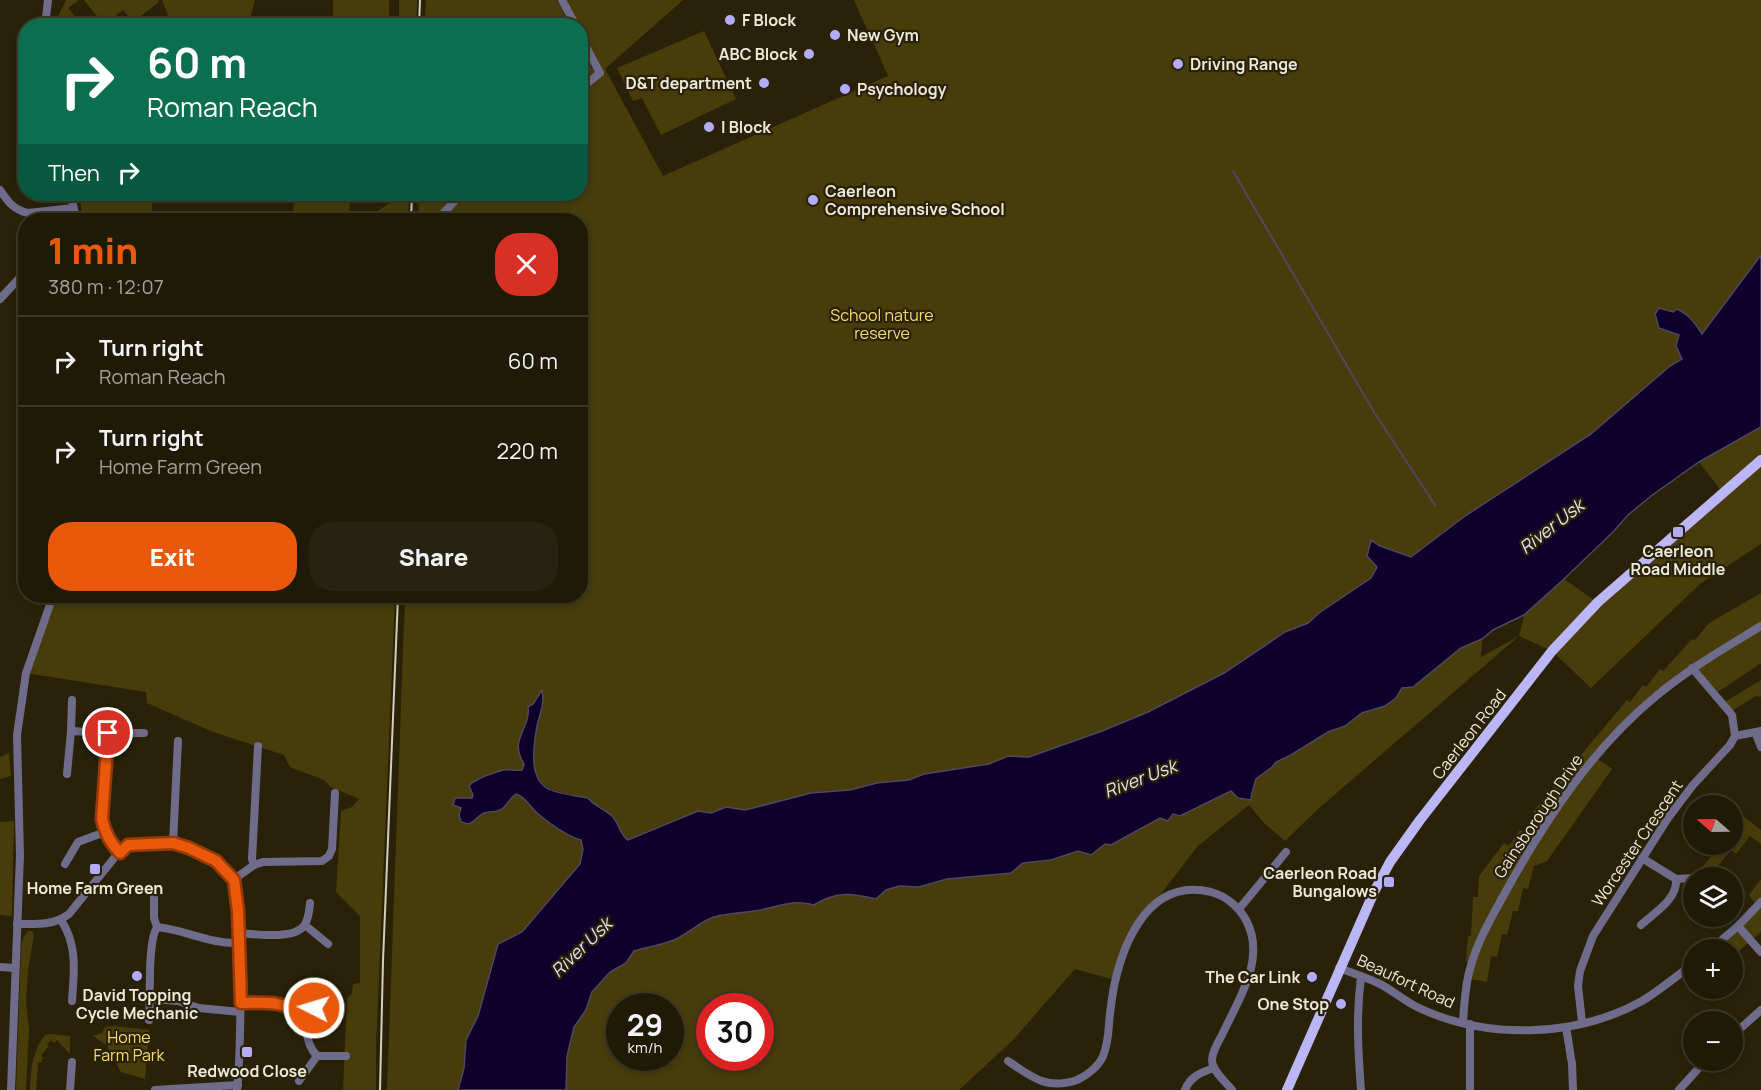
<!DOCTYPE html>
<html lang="en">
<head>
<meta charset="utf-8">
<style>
	:root { --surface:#1f1a06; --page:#272310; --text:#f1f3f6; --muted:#a1a19b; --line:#3c3828; --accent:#ea580c }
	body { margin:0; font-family:Manrope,sans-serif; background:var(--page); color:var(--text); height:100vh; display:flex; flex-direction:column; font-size:22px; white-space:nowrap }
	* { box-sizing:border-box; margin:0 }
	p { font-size:20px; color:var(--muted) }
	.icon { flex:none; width:33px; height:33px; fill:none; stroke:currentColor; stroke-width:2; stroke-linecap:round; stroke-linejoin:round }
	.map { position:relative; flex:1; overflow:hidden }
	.details { position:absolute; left:18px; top:213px; width:570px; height:390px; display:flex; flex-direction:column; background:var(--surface); border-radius:24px; box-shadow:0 3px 9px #0003,0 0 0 2px var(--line) }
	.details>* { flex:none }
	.top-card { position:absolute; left:18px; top:18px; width:570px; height:183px; border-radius:24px; box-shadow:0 3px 9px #0003,0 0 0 2px var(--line); background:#0b6e4f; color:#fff; overflow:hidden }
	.needle { width:39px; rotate:290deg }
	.controls { position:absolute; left:1683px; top:795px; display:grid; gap:12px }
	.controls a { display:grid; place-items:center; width:60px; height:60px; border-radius:50%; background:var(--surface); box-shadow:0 3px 9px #0003,0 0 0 2px var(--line); font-size:30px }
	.speed { position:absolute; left:606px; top:993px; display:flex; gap:12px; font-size:30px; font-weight:700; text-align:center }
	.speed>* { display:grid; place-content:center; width:78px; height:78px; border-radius:50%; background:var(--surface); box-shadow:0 3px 9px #0003,0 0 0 2px var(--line); line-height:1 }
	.speed small { font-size:15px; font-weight:400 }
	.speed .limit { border:9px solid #d22; background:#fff; color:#111 }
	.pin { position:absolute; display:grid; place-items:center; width:51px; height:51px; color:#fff; margin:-26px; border:3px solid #fff; border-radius:50%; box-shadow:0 2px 6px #0007 }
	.me { position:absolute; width:66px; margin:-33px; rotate:275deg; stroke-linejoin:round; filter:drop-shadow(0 0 4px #0008) }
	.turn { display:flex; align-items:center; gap:21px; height:126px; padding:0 30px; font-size:27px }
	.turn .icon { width:78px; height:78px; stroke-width:2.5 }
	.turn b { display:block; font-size:42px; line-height:51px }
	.then { display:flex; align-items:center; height:57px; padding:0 30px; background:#0003; gap:12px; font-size:22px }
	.round { display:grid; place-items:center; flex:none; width:63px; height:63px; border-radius:24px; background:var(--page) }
	.overview { display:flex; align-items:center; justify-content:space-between; height:102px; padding:0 30px }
	h1 { font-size:36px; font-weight:800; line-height:45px; color:var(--accent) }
	.button { display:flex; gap:12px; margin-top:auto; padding:12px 30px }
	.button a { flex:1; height:69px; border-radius:24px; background:var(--accent); color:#fff; font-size:24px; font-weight:800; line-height:69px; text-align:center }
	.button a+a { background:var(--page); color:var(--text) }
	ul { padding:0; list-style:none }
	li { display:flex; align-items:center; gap:18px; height:90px; padding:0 30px; border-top:2px solid var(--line) }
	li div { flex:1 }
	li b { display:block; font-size:22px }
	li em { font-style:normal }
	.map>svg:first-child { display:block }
	.green { fill:#483c0b; fill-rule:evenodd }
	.water { fill:#0d012c; stroke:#504760; stroke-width:1.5 }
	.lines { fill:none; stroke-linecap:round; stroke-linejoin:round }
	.stream { stroke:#504760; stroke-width:2 }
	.minor { stroke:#6e6c8a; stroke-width:8 }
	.major { stroke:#bbb6f5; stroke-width:10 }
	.rail { stroke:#d2cdbd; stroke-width:2 }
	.route-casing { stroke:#983908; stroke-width:15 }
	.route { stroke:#ea580c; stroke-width:10 }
	.poi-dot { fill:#b3acf9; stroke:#292208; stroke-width:2 }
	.labels { text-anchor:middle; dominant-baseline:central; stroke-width:4.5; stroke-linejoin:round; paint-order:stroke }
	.poi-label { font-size:16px; font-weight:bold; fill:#ede9da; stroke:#292208; text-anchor:start }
	.park-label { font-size:16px; fill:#f9db6d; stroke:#292208 }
	.street-label { font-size:16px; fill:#ede9da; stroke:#292208 }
	.water-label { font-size:18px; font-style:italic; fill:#e1e0f4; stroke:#292208 }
</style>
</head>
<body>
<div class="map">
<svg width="1761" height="1090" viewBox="0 0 1761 1090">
	<rect width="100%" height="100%" fill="#292208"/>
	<!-- green -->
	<g class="green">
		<polygon points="66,0 79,0 68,8 82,25 54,25"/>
		<polygon points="84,0 158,0 159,2 133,22 123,10 104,25"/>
		<polygon points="162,0 255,0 248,25 172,26"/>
		<polygon points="333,0 389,0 389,25 326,25 326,20 333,20"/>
		<polygon points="399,0 417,0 416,25 399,25"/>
		<polygon points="426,0 557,0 570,25 425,25"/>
		<path d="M565,0H683L605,69L663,176L888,76L854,0H1761V255L1702,335L1693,319L1659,328L1679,335L1683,359L1670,366L1591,434L1465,516L1410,557L1380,546L1377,567L1371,578L1319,613L1308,623L1285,632L1225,673L1148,712L1102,731L1029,757L1008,756L989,764L924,774L909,780L877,783L850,790L811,793L745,810L726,807L711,813L698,811L628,840C619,833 615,818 604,809C598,805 593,805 588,798C554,791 530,791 534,747C535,737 538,729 534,719L531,778L605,835L488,1090H387L405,596H580V220H418L419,194H580L581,45L592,68L598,69V61Z"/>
		<polygon points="704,31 736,99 661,135 642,98 633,101 617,68"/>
		<polygon points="79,194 153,194 151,220 83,220"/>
		<polygon points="293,194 358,194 356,201 350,202 348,220 294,220"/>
		<polygon points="393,194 409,194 408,220 371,220 378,211 391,202"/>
		<path d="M1761,427V544L1700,584L1591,688L1552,651L1519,636L1318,809L1285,841L1263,822L1249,805L1198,846L1149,909L1131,935L1115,980L1075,969L1012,1041L959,1090H566L567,1056L574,1027L586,1010L592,992L610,972L626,963L634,951C647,947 661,945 674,940C688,934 699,922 714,917C732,912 751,913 769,908C785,904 797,900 814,905C836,891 852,893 876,899L886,890L899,885L919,887L947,879L1011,873L1023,863L1051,860L1078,851L1091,855L1105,844L1111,845C1126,834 1162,811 1180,816L1231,791L1251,794L1254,788L1256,779L1272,767L1276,762L1291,755L1328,732L1345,726L1363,713L1371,711L1395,698L1402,688L1413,687L1462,648L1482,639L1481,657L1519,636L1524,615L1564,579L1597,602L1723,493L1699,462ZM620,1006H670V1058H620ZM710,1006H760V1058H710Z"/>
		<polygon points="1761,593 1761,663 1715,694 1693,668 1675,680 1595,757 1612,769 1547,861 1534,866 1528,889 1523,888 1518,911 1513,911 1507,935 1502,934 1497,957 1491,956 1487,982 1468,979 1470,968 1466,960 1468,936 1471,936 1473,897 1478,897 1479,876 1504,843 1509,846 1520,830 1524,832 1537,816 1533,812 1627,700 1630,702 1643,685 1646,687 1660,669 1663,671 1692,639 1695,640 1709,623"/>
		<polygon points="53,596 395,596 376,1047 376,1090 343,1090 347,998 352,994 353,984 360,983 360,916 336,892 341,811 352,807 359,799 331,787 324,780 290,767 284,755 213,732 147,703 146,692 26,673"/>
		<polygon points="1761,680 1761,697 1756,696 1730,712 1723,703"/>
		<polygon points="9,753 11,776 0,779 0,757"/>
		<polygon points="1733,808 1761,830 1761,844 1750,836 1736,854 1731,850 1718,866 1708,866 1698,872 1721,845 1732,844"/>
		<polygon points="14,821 12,916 0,915 0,822"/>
		<polygon points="1761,879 1761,932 1733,956 1732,950 1710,950 1757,906 1749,895"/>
		<polygon points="28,931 32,931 34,935 28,970 26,1003 29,1030 26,1090 16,1090 21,947 23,938"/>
		<polygon points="114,1026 149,1030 145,1079 121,1072 108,1048 106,1029 106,1045 93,1036 102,1033 105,1027"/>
		<path d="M50,1034L70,1036V1054L57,1040L54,1043L51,1040L47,1044L49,1046L41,1055L44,1059H42V1062L38,1063L36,1090H30C31,1069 32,1052 45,1035Z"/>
	</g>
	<!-- water -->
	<path class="water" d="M1761,255V427L1699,462L1651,496L1628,515L1613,532L1564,579L1524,615L1493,630L1482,639L1461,648L1413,687L1402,688L1396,698L1385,706L1362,713L1345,726L1328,732L1291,755L1276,762L1272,767L1256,779C1254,787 1251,793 1251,800L1238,798L1231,791L1180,816L1173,814L1168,821L1160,818L1111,845L1105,844L1091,855L1078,851L1051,860L1023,863L1011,873L947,879L919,887L899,886L886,890L876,899C852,893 836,891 814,905C797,900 785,904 769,908C751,913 732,912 714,917C699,922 688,934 674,940C661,945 647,947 634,951L626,963L610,972L592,992L586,1010L574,1027L567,1056L566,1090H458L464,1068L466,1040L478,1016L498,944L522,932L580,864L583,849L581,840C566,836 549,823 537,813C529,806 526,797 516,794C510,798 508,804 503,808C496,814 491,810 484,813C477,816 475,822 468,824L461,822L459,815L461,808L453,805L455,798H472L473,795L469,786C475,778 493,773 503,770C509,769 515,771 522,770L524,764C508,739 531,729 528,707L533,704L542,690C545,703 540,713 537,726C534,744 528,777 547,788C556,794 578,796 588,798C594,806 605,809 612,816C619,823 620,835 628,840L698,811L711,813L726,807L745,810L811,793L850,790L877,783L909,780L924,774L989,764L1008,756L1029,757L1102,731L1148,712L1224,673L1285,632L1308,623L1319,613L1371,578L1377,567L1367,556L1371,540L1380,546L1411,557L1465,516L1591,434L1670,366L1682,359L1676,346L1679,335L1659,328L1655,314L1659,308L1673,312L1677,309C1690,315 1695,323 1702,334Z"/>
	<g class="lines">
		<!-- stream -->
		<polyline class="stream" points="1233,171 1374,412 1435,505"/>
		<!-- minor -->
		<g class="minor">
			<polyline points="562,0 576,26"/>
			<polyline points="45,26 48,0"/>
			<polyline points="580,35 600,73 580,89"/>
			<path d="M0,190C8,202 14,210 28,213L73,208"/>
			<polyline points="71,194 76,220"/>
			<polyline points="438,219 461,194"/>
			<polyline points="0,299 26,271"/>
			<polyline points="71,731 72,700"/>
			<polyline points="1756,734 1761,747"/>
			<polyline points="1735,736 1761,731"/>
			<polyline points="67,774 71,731 108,733"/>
			<polyline points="173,843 178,741"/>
			<polyline points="120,853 105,832 102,819 108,733 144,733"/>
			<polyline points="65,864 78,842 105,832"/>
			<polyline points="254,865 252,859 258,746"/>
			<polyline points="1676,879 1694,878"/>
			<polyline points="233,880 254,865 263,862 322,861 329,856 332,849 335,793"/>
			<polyline points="1239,909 1286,852"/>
			<path d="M61,920C78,946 74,972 72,1001"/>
			<path d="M17,924C36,924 53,926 69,914L115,857L128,845C165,839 209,845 232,879C244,896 241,1062 237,1090"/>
			<polyline points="305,925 328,944"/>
			<path d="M1641,925C1654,913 1678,899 1676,879L1642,858"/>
			<polyline points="1738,926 1761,952"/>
			<path d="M157,927C186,930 209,944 239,943"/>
			<path d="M239,933C255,934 293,940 304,926C309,919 309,911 310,903"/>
			<polyline points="1710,950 1738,926 1761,902"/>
			<polyline points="0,967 15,968"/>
			<path d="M1339,968C1352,973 1365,977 1378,983C1391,989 1403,1000 1417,1007C1486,1040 1575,1038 1642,1001C1660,990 1677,976 1694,963"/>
			<polyline points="151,999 178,1001 199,1008 240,1012"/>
			<path d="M241,1003C260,1003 297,997 304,1022C308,1036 307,1045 317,1056L299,1081"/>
			<polyline points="300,1013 314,1008 315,991"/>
			<path d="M149,1020C151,999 147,943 157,927L154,918V894"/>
			<polyline points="1582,1022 1578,986 1580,971 1593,936 1668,818 1693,785 1730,745 1735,736 1732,715 1692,668"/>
			<path d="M1463,1023C1464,1005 1465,986 1470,969C1477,941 1493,915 1506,891C1546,819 1592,749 1655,697C1688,669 1725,648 1761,626"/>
			<polyline points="1566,1027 1572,1064 1573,1090"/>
			<polyline points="1732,1036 1761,1010"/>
			<polyline points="317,1056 346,1056"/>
			<path d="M1008,1061C1033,1078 1047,1090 1077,1080C1088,1075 1099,1066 1103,1056C1110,1040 1108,1023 1111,1006C1117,954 1144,876 1211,892C1226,896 1239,907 1246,920C1267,959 1238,1000 1222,1035C1218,1042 1212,1052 1212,1060C1212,1071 1226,1082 1232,1090"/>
			<polyline points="11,1090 20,855 17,735 26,673 53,596"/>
			<polyline points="70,1090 72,1062"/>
			<polyline points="155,1090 238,1085"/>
			<path d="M1185,1090C1190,1077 1201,1072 1214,1068"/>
			<path d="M1361,1090C1358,1051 1356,1015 1361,977"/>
			<polyline points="1470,1090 1470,1024"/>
			<polyline points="1679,1090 1706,1060"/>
		</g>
		<!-- major -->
		<polyline class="major" points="1287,1090 1374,892 1390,862 1420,820 1552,651 1598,602 1761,460"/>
		<!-- rail -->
		<g class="rail">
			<polyline points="419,26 420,0"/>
			<polyline points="411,220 412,194"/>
			<polyline points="380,1090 383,961 398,596"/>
		</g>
	</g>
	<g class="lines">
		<!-- route casing -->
		<g class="route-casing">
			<path id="route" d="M108,733L102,819C105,833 110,842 120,853L128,845L173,843L189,848L216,861L234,880L238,911L241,1003C264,1003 279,1000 300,1013L314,1008"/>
		</g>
		<!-- route -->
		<use href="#route" class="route"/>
	</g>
	<!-- markers -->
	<g class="poi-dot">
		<circle cx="730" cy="20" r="6"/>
		<circle cx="835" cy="35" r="6"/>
		<circle cx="809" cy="54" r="6"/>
		<circle cx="1178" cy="64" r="6"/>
		<circle cx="764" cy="83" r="6"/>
		<circle cx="845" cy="89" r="6"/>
		<circle cx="709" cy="127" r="6"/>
		<circle cx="813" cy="200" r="6"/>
		<rect x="1672" y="526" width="12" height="12" rx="3"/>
		<rect x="89" y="863" width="12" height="12" rx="3"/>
		<rect x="1383" y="876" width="12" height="12" rx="3"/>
		<circle cx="137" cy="976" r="6"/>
		<circle cx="1312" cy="977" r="6"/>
		<circle cx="1341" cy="1004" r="6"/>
		<rect x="241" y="1046" width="12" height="12" rx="3"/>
	</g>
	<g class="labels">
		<!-- poi labels -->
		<g class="poi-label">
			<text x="742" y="20">F Block</text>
			<text x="847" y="35">New Gym</text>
			<text x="797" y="54" text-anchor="end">ABC Block</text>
			<text x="1190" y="64">Driving Range</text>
			<text x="752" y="83" text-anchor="end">D&amp;T department</text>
			<text x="857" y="89">Psychology</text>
			<text x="721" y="127">I Block</text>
			<text x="825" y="191">Caerleon<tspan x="825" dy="18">Comprehensive School</tspan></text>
			<text x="1678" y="551" text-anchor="middle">Caerleon<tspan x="1678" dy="18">Road Middle</tspan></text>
			<text x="1377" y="873" text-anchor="end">Caerleon Road<tspan x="1377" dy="18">Bungalows</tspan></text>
			<text x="95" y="888" text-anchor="middle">Home Farm Green</text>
			<text x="1300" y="977" text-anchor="end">The Car Link</text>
			<text x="137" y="995" text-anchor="middle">David Topping<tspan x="137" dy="18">Cycle Mechanic</tspan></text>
			<text x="1329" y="1004" text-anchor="end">One Stop</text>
			<text x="247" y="1071" text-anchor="middle">Redwood Close</text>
		</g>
		<!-- park labels -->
		<g class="park-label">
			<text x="882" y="315">School nature<tspan x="882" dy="18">reserve</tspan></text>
			<text x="129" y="1037">Home<tspan x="129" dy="18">Farm Park</tspan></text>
		</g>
		<!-- street labels -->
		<g class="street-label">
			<text transform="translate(1469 734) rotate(-52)">Caerleon Road</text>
			<text transform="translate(1538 816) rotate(-56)">Gainsborough Drive</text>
			<text transform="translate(1637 843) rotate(-56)">Worcester Crescent</text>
			<text transform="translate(1406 981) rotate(25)">Beaufort Road</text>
		</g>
		<!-- water labels -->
		<g class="water-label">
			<text transform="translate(1551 526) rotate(-38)">River Usk</text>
			<text transform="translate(1140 778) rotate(-21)">River Usk</text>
			<text transform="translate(581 947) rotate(-44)">River Usk</text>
		</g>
	</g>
</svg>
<div class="controls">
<a><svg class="needle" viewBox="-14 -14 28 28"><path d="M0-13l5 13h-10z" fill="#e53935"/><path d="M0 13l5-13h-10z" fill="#a1a19b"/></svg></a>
<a><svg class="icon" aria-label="layers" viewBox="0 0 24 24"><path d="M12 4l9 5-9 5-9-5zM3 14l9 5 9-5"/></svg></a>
<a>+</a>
<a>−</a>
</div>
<div class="speed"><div>29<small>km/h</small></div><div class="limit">30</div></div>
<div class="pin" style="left:108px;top:733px;background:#d93025"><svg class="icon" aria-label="arrive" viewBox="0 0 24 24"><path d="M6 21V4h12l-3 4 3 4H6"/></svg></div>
<svg class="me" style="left:314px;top:1008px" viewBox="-20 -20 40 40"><circle r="17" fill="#ea580c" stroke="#fff" stroke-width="3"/><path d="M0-11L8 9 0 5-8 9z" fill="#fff"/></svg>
<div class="top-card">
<div class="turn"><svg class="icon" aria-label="right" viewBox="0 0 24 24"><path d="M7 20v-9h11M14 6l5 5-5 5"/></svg><div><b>60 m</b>Roman Reach</div></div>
<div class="then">Then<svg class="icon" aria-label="right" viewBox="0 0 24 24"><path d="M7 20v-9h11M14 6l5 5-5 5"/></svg></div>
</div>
<section class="details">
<div class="overview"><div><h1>1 min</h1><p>380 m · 12:07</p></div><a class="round" style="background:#d93025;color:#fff"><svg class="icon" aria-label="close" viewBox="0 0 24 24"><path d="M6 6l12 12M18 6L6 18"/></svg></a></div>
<ul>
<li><svg class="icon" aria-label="right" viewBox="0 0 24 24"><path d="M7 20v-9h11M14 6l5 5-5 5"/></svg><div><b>Turn right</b><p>Roman Reach</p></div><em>60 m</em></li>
<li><svg class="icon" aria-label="right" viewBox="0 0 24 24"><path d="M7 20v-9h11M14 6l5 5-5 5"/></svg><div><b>Turn right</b><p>Home Farm Green</p></div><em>220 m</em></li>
</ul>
<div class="button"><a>Exit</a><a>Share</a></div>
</section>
</div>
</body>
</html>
